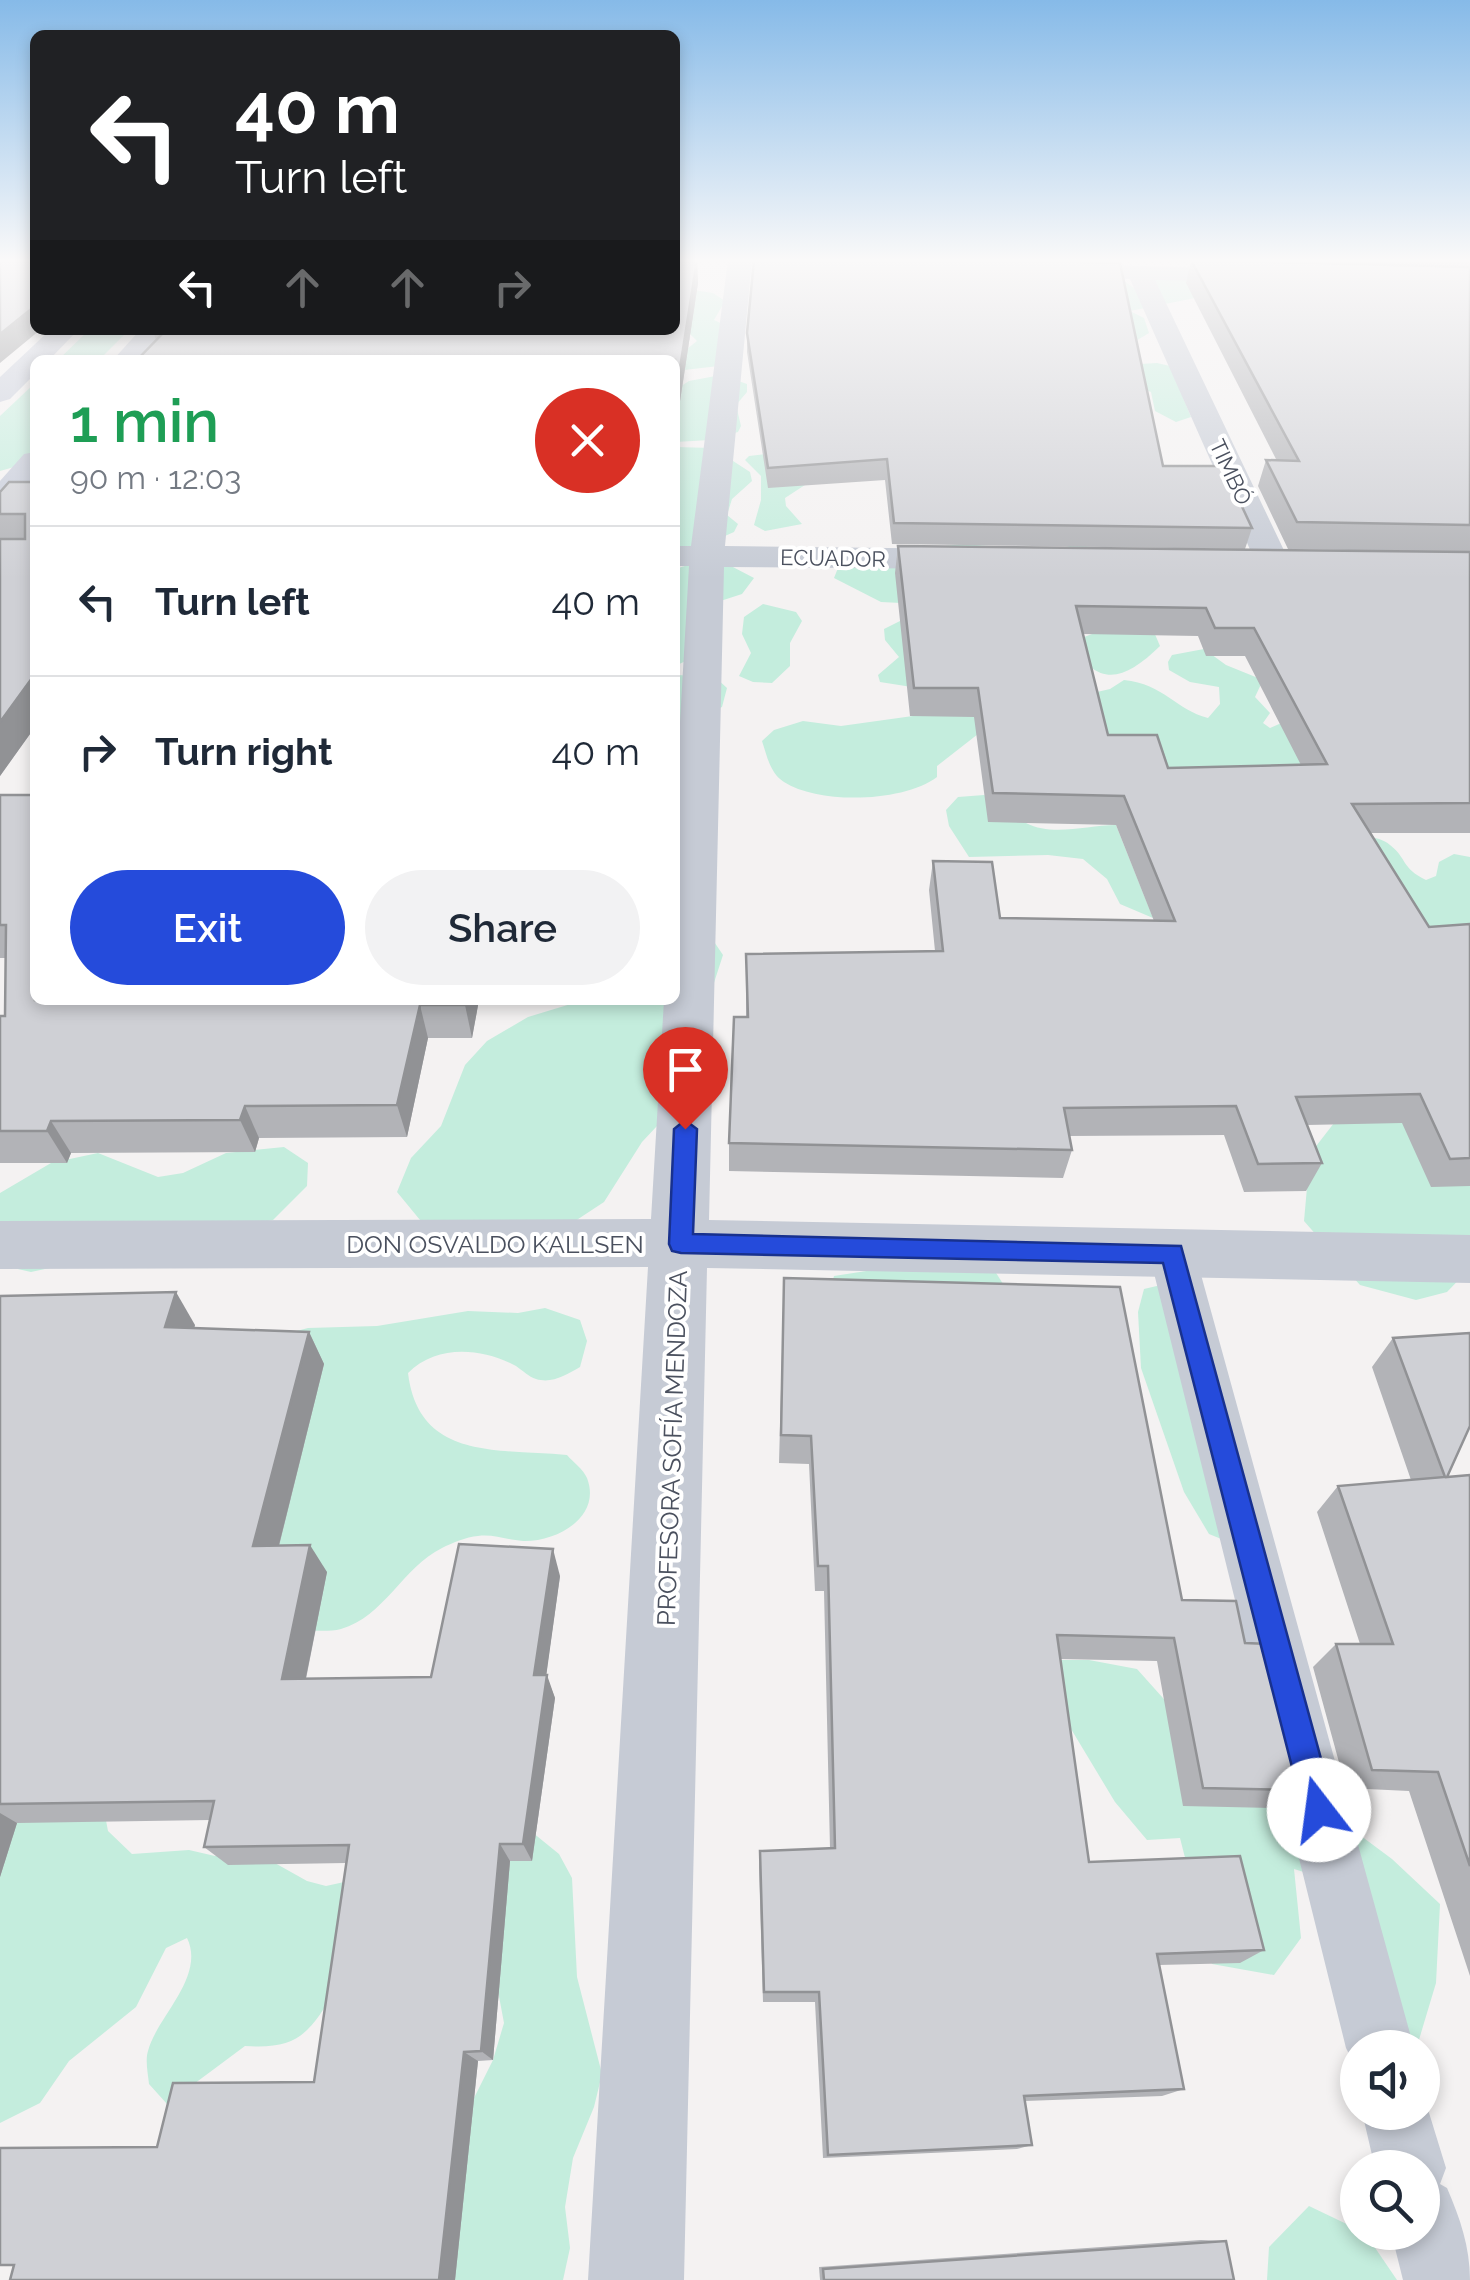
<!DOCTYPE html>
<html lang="en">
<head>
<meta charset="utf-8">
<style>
	:root { --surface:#fff; --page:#f2f2f3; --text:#1f2937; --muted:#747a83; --line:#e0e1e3; --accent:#254bdb }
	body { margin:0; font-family:Raleway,sans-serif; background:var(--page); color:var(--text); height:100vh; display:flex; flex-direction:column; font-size:38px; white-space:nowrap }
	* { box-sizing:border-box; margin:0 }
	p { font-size:32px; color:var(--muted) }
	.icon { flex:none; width:55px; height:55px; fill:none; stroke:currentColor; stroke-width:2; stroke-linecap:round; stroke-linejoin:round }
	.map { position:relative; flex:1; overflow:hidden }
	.side { position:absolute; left:30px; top:355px; width:650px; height:650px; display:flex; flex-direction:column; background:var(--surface); border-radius:15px; box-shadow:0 5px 15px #0003 }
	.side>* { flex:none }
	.guide { position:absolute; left:30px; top:30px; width:650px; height:305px; border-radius:15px; box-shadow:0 5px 15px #0003; background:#202124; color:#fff; overflow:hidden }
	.fabs { position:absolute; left:1340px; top:2030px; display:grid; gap:20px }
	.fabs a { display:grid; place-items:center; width:100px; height:100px; border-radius:50%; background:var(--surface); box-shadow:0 5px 15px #0003; font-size:50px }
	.pin { position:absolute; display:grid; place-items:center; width:85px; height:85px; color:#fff; margin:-102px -42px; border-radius:50% 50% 50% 0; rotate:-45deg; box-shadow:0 0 10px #0007 }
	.pin .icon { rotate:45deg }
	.me { position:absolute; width:110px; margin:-55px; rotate:345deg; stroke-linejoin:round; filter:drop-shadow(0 0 8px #0008) }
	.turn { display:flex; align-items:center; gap:35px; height:210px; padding:0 40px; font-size:45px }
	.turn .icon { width:130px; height:130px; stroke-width:2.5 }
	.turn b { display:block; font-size:70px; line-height:85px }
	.lanes { display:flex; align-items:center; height:95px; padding:0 40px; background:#0003; justify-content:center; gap:50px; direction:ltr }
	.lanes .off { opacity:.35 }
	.round { display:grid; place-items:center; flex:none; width:105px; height:105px; border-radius:52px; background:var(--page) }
	.summary { display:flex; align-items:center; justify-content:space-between; height:170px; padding:0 40px }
	h1 { font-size:60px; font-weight:600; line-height:75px; color:#1e9e55 }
	.button { display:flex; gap:20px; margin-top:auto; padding:20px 40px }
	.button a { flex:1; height:115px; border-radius:60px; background:var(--accent); color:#fff; font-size:40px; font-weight:600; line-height:115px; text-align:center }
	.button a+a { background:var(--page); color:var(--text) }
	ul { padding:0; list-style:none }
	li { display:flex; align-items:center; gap:30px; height:150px; padding:0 40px; border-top:2px solid var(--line) }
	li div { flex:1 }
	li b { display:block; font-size:38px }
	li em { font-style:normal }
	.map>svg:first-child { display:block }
	.green { fill:#c4eddd }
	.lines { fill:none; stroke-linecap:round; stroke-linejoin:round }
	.service { fill:#c6cbd5; fill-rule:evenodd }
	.minor { fill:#c6cbd5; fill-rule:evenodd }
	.secondary { fill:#c6cbd9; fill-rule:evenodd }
	.wall { fill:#b2b3b7; fill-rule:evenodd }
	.shaded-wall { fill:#919295 }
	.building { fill:#cfd0d5; stroke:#919295; stroke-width:2.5; fill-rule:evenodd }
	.route { fill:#254bdb; stroke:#18318e; stroke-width:2.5 }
	.labels { text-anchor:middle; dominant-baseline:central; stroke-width:8; stroke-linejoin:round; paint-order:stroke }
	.far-street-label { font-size:22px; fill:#4a505e; stroke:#fff }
	.street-label { font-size:25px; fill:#4a505e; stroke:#fff }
</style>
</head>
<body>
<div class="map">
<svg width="1470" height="2280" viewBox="0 0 1470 2280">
	<rect width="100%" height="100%" fill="#f4f2f2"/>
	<!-- green -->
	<g class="green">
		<polygon points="1182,272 1200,297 1130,311 1144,318 1149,333 1134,342 1117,276 1134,288 1151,279"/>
		<polygon points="687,289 713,293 725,301 714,320 742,333 719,366 684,370 675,360 574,360 687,349 697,341 689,333"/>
		<polygon points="89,330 129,330 99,360 58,360"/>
		<polygon points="1157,363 1170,366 1191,417 1176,422 1155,411 1151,392 1143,389 1140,364"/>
		<polygon points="721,375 747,384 747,392 736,405 741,426 738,432 710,440 675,442 675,390 689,381"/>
		<polygon points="35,383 35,461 0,471 0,416"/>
		<polygon points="675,447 713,448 750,472 752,481 732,499 727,515 738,524 734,532 675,558"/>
		<polygon points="773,453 808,483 785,498 786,506 802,524 765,531 754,525 761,500 761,476 745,460 749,456"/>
		<polygon points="962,544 1055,551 1075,544 1117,552 901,603 881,602 834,578 842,558"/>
		<polygon points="698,562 731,566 754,578 742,594 705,606 690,659 675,666 679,675 716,678 727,688 722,707 675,730 675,569"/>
		<polygon points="763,604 796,612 802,621 790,643 790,666 772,683 753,682 739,676 751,653 742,634 744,617"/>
		<polygon points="904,619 918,688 880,682 878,675 899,657 885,640 884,629"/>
		<path d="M1100,631L1154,632L1160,646C1125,680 1098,690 1071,642Z"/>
		<path d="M1204,649L1226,665L1263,680L1255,697L1270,713L1263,723L1270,728L1286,721L1376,730L1230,804L1071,727V698L1110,689L1124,680C1164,684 1176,710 1208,718L1220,704L1219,687L1190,682L1169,670L1168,662L1172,655Z"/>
		<path d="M985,714L978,734L937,766V777C904,802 820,805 784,782C770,773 767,756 762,741L774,730L803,721L841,726L920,715Z"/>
		<path d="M984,795C998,803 1011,815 1026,823C1053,837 1087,825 1116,825L1153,918L1120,904L1107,879L1083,859L1048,855L969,857L949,826L946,810L958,797Z"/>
		<path d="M1340,835C1355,837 1378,834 1390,845C1407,858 1401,868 1426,880L1436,876L1439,862L1454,854L1470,857V933L1447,943L1318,844Z"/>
		<polygon points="698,918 723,955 673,1109 642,1142 604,1202 563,1229 434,1237 397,1192 411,1158 441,1126 465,1065 487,1041 528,1017 584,1000 675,1000"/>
		<polygon points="1385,1099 1470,1176 1470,1268 1447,1292 1416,1300 1360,1285 1304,1221 1310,1154 1341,1114"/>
		<polygon points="284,1147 308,1163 307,1186 273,1220 31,1272 0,1265 0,1193 51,1163 98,1153 158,1177 183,1173 226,1153"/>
		<polygon points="905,1265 991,1265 1005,1287 827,1302 834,1276"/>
		<polygon points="1182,1280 1241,1547 1209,1534 1184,1492 1141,1368 1138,1312 1144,1289"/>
		<path d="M545,1308L580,1320L587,1341L580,1367C566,1375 552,1384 536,1379C529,1377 522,1370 516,1366C482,1348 437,1344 408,1373C419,1462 500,1448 567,1455C573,1462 583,1469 587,1478C602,1517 557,1542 523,1541C507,1540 494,1534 478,1536C466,1537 452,1543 442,1548C403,1567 384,1617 341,1629C330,1632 315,1630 303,1631L218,1381L289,1333L308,1328L377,1326L468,1311L518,1313Z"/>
		<polygon points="1051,1660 1089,1660 1137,1669 1171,1707 1295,1787 1392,1859 1440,1904 1436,1983 1418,2043 1374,2032 1323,1878 1294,1869 1301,1938 1274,1975 1212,1964 1180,1838 1147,1840 1115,1802 1056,1704"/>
		<path d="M101,1794L108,1831L132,1854L189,1850L215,1856L257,1853L307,1881L326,1886L376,1875L527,1828L559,1854L572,1878L577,1977L602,2074L594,2107L573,2158L565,2207L570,2248L563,2280H427L474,2098L493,2060L504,2023L492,1959L337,1987C311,2031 300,2050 245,2046L167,2104L149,2084C148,2074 145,2060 148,2051C156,2018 206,1977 187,1938L166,1948L136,2007L69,2061L40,2103L0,2123V1821Z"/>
		<polygon points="1309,2206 1357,2229 1358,2232 1365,2233 1397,2280 1267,2280 1269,2247"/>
	</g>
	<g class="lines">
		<!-- service -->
		<g class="service">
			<polygon points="1172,1234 1188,1240 1195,1253 1414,2048 1358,2048 1358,2072 1346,2048 1149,1253 1156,1240"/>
			<path d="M1422,2090L1446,2168L1440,2184L1447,2188C1460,2218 1470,2247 1470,2280H1403L1391,2232H1422V2168H1375L1362,2112H1422Z"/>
		</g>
		<!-- minor -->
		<g class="minor">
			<polygon points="728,260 752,260 725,546 972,549 984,552 989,559 984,566 972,569 724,567 709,1220 1470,1235 1470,1283 707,1268 684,2280 588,2280 648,1267 0,1269 0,1221 651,1219 664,1000 675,1000 675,809 689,566 675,566 675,546 691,546"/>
			<polygon points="1048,263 1271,270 1274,275 1271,280 1262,282 1155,280 1290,563 1285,570 1273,573 1261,570 1256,563 1130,279 1040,275 1036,270"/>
		</g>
		<!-- secondary -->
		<g class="secondary">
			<polygon points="50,330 78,330 49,360 35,360 35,374 10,399 0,402 0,377"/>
			<polygon points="140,330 167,330 142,360 113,360"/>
			<polygon points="35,452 35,480 11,507 0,510 0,481 24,454"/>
		</g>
	</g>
	<!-- wall -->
	<g class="wall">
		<polygon points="675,260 701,260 697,261 698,283 675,434 675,360 156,340 153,331"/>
		<polygon points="1175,260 1470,260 1470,552 1288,549 1258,486 1266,460 1277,461 1186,283 1191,261"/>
		<polygon points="747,333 1163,466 1252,528 1245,549 892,544 885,480 768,488 747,352"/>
		<polygon points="35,482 35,727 0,776 0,492"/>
		<path d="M898,546L1470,552V833H1371L1429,927L1470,924V1186L1431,1187L1402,1123L1307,1125L1322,1163L1306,1191L1244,1192L1224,1135L1069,1136L1072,1150L1063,1178L729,1171V1143L746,1017V954L935,951L929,890L933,861L1000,918L1154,921L1116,825L988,822L974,717L910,716L895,573ZM1083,634L1198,636L1206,656H1245L1301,765L1168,768L1108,735Z"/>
		<polygon points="0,795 35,1000 479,1000 472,1038 428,1038 407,1137 259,1138 255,1152 71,1153 67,1163 0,1163 0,1016 5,1016 6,958 0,958"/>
		<polygon points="784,1278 1182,1600 1245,1643 1301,1766 1296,1770 1301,1790 1277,1808 1183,1806 1157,1661 1060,1659 1089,1862 1264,1950 1240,1963 1159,1965 1184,2089 1162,2096 1025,2101 1032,2145 1017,2149 823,2158 815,2002 763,2002 759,1867 760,1851 830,1848 824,1591 815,1591 809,1464 779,1463"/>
		<polygon points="0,1296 195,1325 194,1328 309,1332 324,1364 279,1546 327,1572 306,1679 431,1677 560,1576 546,1675 555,1698 532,1861 510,1861 493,2060 478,2061 455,2280 10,2280 14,2265 157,2147 314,2082 346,1863 228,1865 204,1847 210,1820 17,1823 0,1877"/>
		<polygon points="1393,1338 1447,1477 1470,1475 1470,1976 1409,1791 1346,1788 1313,1667 1336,1644 1360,1644 1317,1512 1338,1486 1411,1480 1372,1367"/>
		<polygon points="1201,2240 1226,2241 1234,2280 820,2280 819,2267"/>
	</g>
	<!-- shaded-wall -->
	<g class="shaded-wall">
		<polygon points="697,260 698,283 675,434 675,400"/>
		<polygon points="35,306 35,330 40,330 0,363 0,334"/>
		<polygon points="35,674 35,727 0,776 0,722"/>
		<polygon points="466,1000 479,1000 472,1038 465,1005"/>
		<polygon points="420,1005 428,1038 407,1137 397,1105"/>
		<polygon points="245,1106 259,1138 255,1152 240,1120"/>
		<polygon points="51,1121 71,1153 67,1163 47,1131"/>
		<polygon points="176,1292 195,1325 185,1359 165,1327"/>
		<polygon points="309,1332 324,1364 272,1573 253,1546"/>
		<polygon points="310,1545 327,1572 301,1702 282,1679"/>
		<polygon points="553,1549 560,1576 543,1699 534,1675"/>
		<polygon points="547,1675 555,1698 532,1861 523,1844"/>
		<polygon points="0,1813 17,1823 0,1877"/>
		<polygon points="500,1844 510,1861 493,2060 481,2051"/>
		<polygon points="464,2052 478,2061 455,2280 439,2280"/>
	</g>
	<!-- building -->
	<g class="building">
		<polygon points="0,260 35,260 35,306 0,334"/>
		<polygon points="675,260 697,260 675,400 675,360 137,360 165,331 153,330 675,330"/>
		<polygon points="754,260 1002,260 1120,263 1163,466 1223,466 1252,528 894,523 887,459 768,468 747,333"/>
		<polygon points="1191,260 1470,267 1470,525 1297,522 1266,460 1299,461"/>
		<polygon points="9,482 35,482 35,674 0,722 0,539 25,539 25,514 0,514 0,492"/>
		<path d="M898,546L1470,552V803L1352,804L1429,927L1470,924V1158L1450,1159L1420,1094L1296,1097L1322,1163L1258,1164L1236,1106L1064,1108L1072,1150L729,1143L734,1017H748L746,954L943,951L933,861L992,862L1000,918L1175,921L1124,796L993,793L978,688H914ZM1076,606L1206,608L1215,628H1254L1327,764L1168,768L1157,735H1108Z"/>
		<polygon points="0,795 35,795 35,1000 466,1000 465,1005 420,1005 397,1105 245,1106 240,1120 51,1121 47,1131 0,1131 0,1016 5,1016 6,925 0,925"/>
		<polygon points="784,1278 1120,1287 1182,1600 1236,1601 1245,1643 1269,1644 1301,1766 1295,1766 1301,1790 1203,1788 1174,1638 1057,1635 1089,1862 1240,1856 1264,1950 1157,1954 1184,2089 1024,2096 1032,2145 828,2155 819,1992 764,1992 760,1851 835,1848 828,1566 818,1566 811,1436 781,1435"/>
		<polygon points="176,1292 165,1327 309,1332 253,1546 310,1545 282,1679 431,1677 459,1544 553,1549 534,1675 547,1675 523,1844 500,1844 481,2051 464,2052 439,2280 10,2280 14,2265 0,2265 0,2148 157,2147 173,2083 314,2082 349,1845 204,1847 214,1801 0,1804 0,1296"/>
		<polygon points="1470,1333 1470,1426 1447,1477 1470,1475 1470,1866 1438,1772 1372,1770 1336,1644 1393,1644 1338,1486 1445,1477 1393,1338"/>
		<polygon points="1226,2241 1234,2280 824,2280 823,2269"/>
	</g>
	<!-- sky -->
	<linearGradient id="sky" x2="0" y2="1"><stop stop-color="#86bae8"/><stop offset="0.45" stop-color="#faf9f9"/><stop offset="1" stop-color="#faf9f9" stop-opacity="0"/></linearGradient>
	<rect width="1470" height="579" fill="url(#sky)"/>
	<!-- route -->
	<polygon class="route" points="685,1120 697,1129 693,1234 1181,1246 1335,1810 1331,1821 1319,1826 1307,1821 1303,1810 1163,1263 681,1253 672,1251 669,1244 674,1129"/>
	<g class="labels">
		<!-- far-street labels -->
		<g class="far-street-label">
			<text transform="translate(1231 472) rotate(65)">TIMBÓ</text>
			<text transform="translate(833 558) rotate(1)">ECUADOR</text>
		</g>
		<!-- street labels -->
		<g class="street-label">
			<text x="495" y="1244">DON OSVALDO KALLSEN</text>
			<text transform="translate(672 1448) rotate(-88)">PROFESORA SOFÍA MENDOZA</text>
		</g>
	</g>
</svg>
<div class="fabs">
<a><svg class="icon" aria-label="sound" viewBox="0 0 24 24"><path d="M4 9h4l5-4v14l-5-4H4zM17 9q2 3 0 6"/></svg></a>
<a><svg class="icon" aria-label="search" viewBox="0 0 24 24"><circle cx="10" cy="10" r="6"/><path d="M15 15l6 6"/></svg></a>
</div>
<div class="pin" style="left:685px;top:1129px;background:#d93025"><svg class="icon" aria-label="arrive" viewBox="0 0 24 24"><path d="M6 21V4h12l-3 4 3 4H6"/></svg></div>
<svg class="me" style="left:1319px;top:1810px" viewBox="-20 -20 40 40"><circle r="19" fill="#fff"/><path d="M0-13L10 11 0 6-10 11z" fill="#254bdb"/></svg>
<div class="guide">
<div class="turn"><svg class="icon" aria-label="left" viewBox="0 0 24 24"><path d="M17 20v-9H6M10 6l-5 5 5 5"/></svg><div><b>40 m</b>Turn left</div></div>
<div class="lanes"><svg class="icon" aria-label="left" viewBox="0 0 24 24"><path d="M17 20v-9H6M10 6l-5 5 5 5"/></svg><svg class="icon off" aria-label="ahead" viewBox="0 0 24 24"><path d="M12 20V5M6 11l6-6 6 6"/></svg><svg class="icon off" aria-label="ahead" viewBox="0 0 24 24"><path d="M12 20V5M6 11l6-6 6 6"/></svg><svg class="icon off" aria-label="right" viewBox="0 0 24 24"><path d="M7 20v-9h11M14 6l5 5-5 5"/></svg></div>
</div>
<section class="side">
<div class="summary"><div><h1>1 min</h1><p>90 m · 12:03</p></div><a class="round" style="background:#d93025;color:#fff"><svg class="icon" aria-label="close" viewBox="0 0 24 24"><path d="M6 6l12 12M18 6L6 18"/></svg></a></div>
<ul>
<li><svg class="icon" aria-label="left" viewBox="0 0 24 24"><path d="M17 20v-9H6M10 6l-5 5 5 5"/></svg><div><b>Turn left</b></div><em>40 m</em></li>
<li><svg class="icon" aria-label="right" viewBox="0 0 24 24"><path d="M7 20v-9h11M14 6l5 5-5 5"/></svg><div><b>Turn right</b></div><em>40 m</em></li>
</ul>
<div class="button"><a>Exit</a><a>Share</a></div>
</section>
</div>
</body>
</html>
